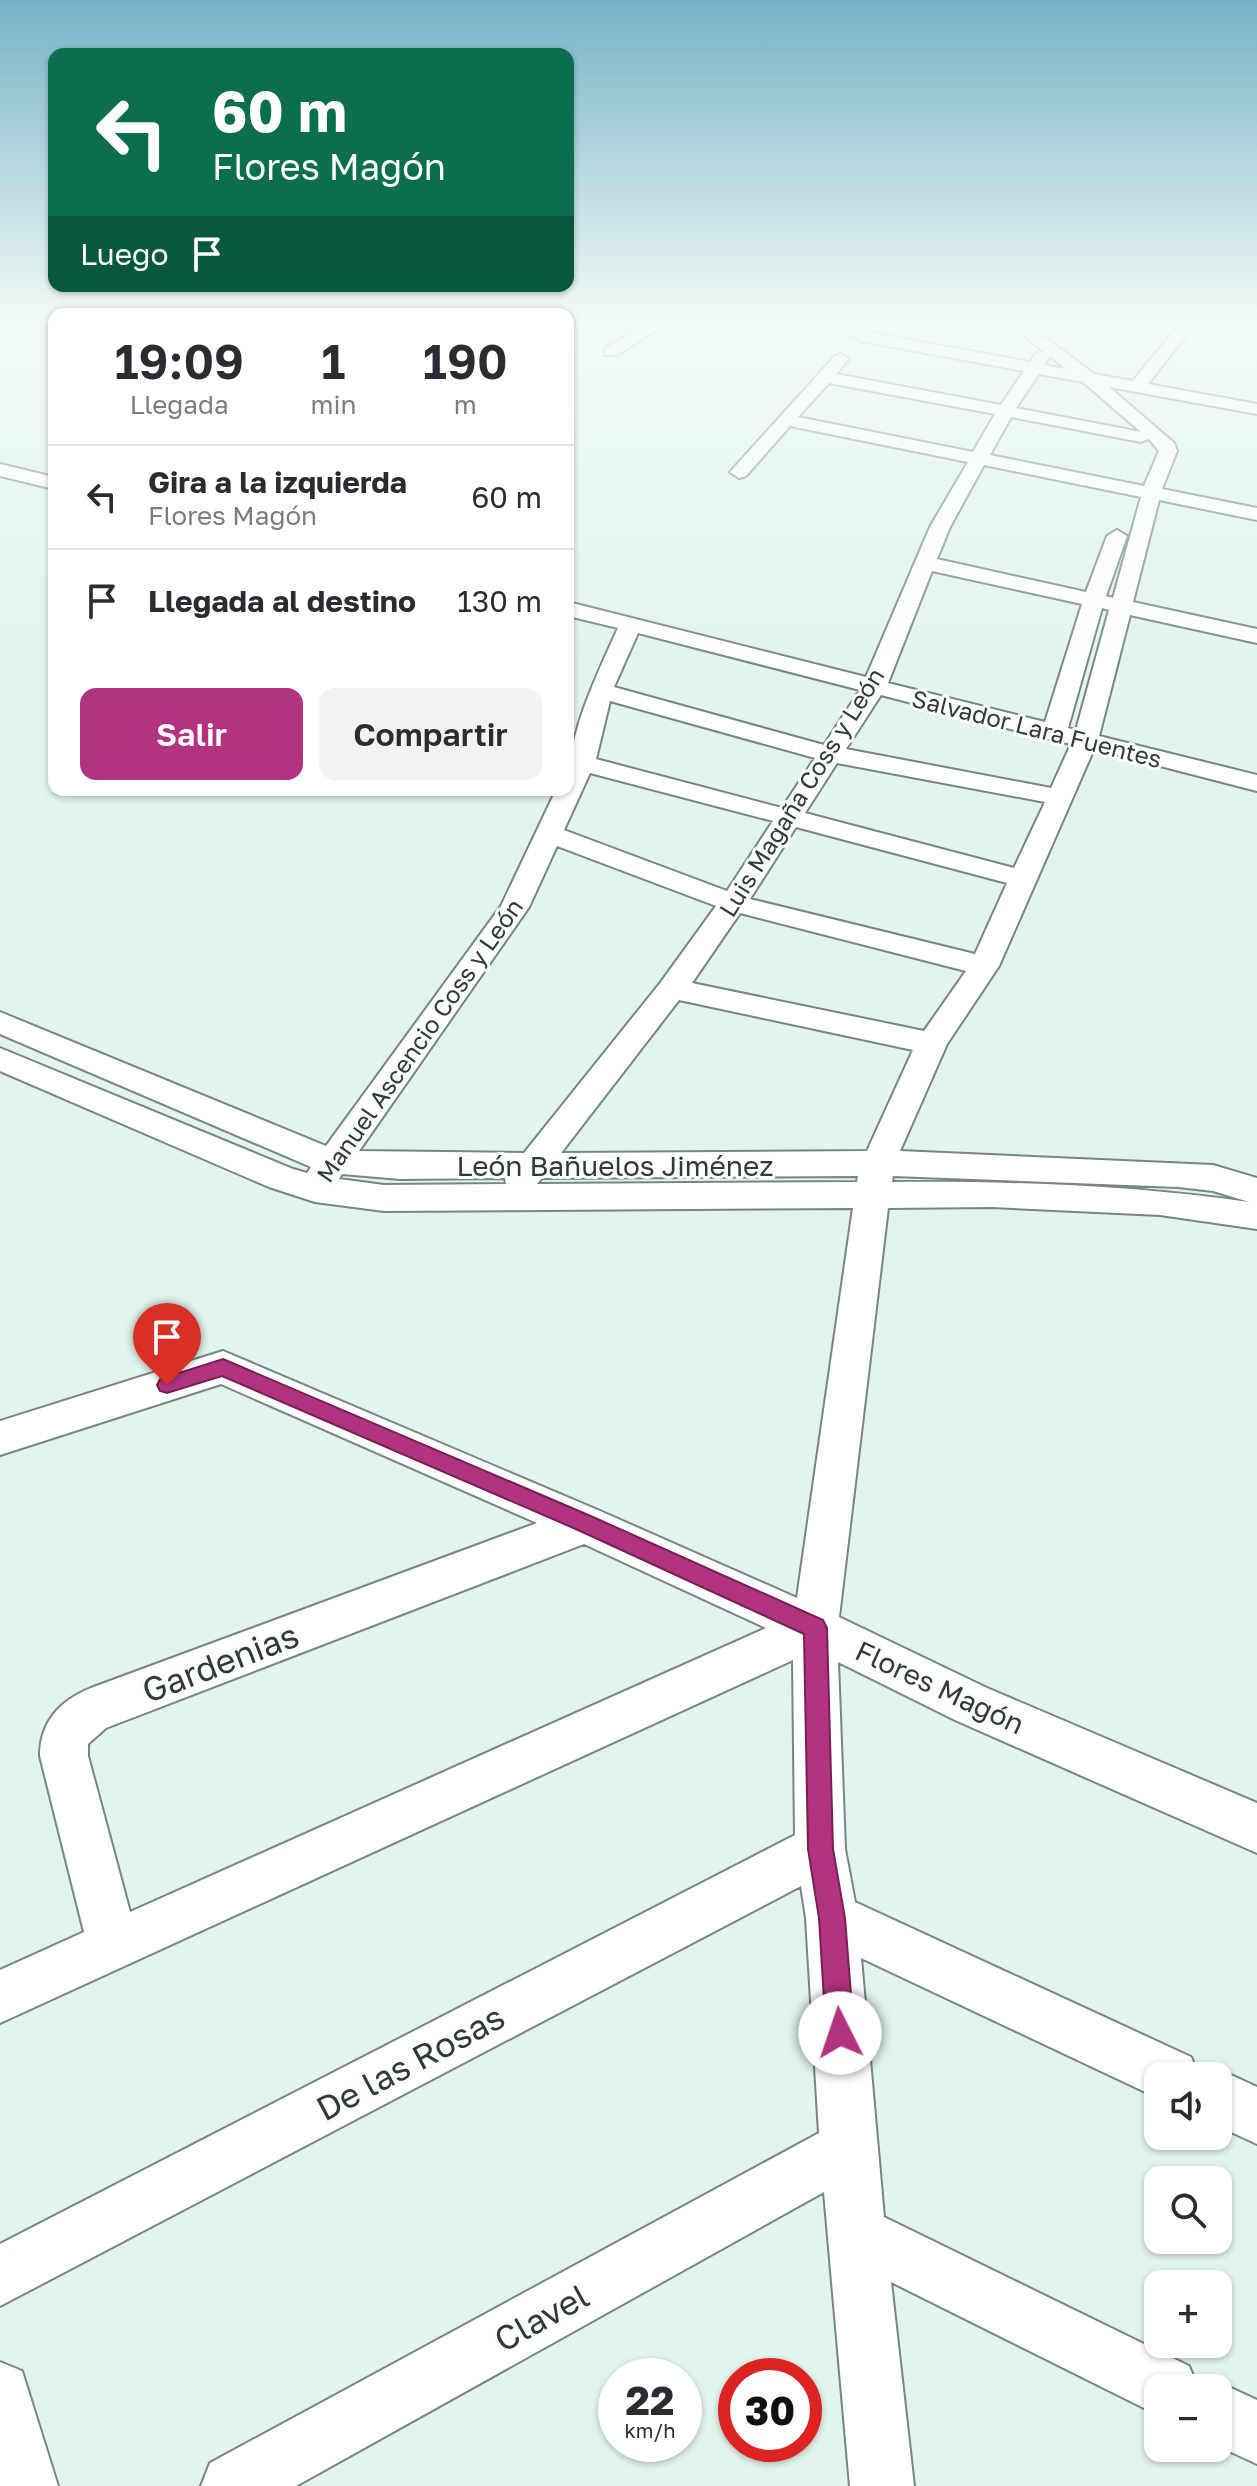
<!DOCTYPE html>
<html lang="es">
<head>
<meta charset="utf-8">
<style>
	:root { --surface:#fff; --page:#f2f2f3; --text:#2b2b33; --muted:#7c7c81; --line:#e1e1e2; --accent:#b33381 }
	body { margin:0; font-family:"Golos Text",sans-serif; background:var(--page); color:var(--text); height:100vh; display:flex; flex-direction:column; font-size:30px; white-space:nowrap }
	* { box-sizing:border-box; margin:0 }
	p { font-size:26px; color:var(--muted) }
	.icon { flex:none; width:44px; height:44px; fill:none; stroke:currentColor; stroke-width:2; stroke-linecap:round; stroke-linejoin:round }
	.map { position:relative; flex:1; overflow:hidden }
	.sheet { position:absolute; left:48px; top:308px; width:526px; height:488px; display:flex; flex-direction:column; background:var(--surface); border-radius:16px; box-shadow:0 2px 6px #0004 }
	.sheet>* { flex:none }
	.guide { position:absolute; left:48px; top:48px; width:526px; height:244px; border-radius:16px; box-shadow:0 2px 6px #0004; background:#0b6e4f; color:#fff; overflow:hidden }
	.fabs { position:absolute; left:1144px; top:2062px; display:grid; gap:16px }
	.fabs a { display:grid; place-items:center; width:88px; height:88px; border-radius:16px; background:var(--surface); box-shadow:0 2px 6px #0004; font-size:40px }
	.speed { position:absolute; left:598px; top:2358px; display:flex; gap:16px; font-size:40px; font-weight:700; text-align:center }
	.speed>* { display:grid; place-content:center; width:104px; height:104px; border-radius:50%; background:var(--surface); box-shadow:0 2px 6px #0004; line-height:1 }
	.speed small { font-size:20px; font-weight:400 }
	.speed .limit { border:12px solid #d22; background:#fff; color:#111 }
	.pin { position:absolute; display:grid; place-items:center; width:68px; height:68px; color:#fff; margin:-82px -34px; border-radius:50% 50% 50% 0; rotate:-45deg; box-shadow:0 0 8px #0007 }
	.pin .icon { rotate:45deg }
	.me { position:absolute; width:88px; margin:-44px; rotate:356deg; stroke-linejoin:round; filter:drop-shadow(0 0 6px #0008) }
	.turn { display:flex; align-items:center; gap:28px; height:168px; padding:0 32px; font-size:36px }
	.turn .icon { width:104px; height:104px; stroke-width:2.5 }
	.turn b { display:block; font-size:56px; line-height:68px }
	.then { display:flex; align-items:center; height:76px; padding:0 32px; background:#0003; gap:16px; font-size:30px }
	.eta { display:flex; justify-content:space-evenly; align-items:center; height:136px; text-align:center }
	.eta b { font-size:48px; font-weight:600; line-height:56px }
	.action { display:flex; gap:16px; margin-top:auto; padding:16px 32px }
	.action a { flex:1; height:92px; border-radius:16px; background:var(--accent); color:#fff; font-size:32px; font-weight:600; line-height:92px; text-align:center }
	.action a+a { background:var(--page); color:var(--text) }
	ul { padding:0; list-style:none }
	li { display:flex; align-items:center; gap:24px; height:104px; padding:0 32px; border-top:2px solid var(--line) }
	li div { flex:1 }
	li b { display:block; font-size:30px }
	li em { font-style:normal }
	.map>svg:first-child { display:block }
	.lines { fill:none; stroke-linecap:round; stroke-linejoin:round }
	.minor-casing { stroke:#75877f; stroke-width:4 }
	.minor { fill:#fff; fill-rule:evenodd }
	.route { fill:#b33381; stroke:#742154; stroke-width:2 }
	.labels { text-anchor:middle; dominant-baseline:central; stroke-width:6; stroke-linejoin:round; paint-order:stroke }
	.far-street-label { font-size:24px; fill:#323a36; stroke:#fafefc }
	.street-label { font-size:28px; fill:#323a36; stroke:#fafefc }
	.near-street-label { font-size:34px; fill:#323a36; stroke:#fafefc }
</style>
</head>
<body>
<div class="map">
<svg width="1257" height="2486" viewBox="0 0 1257 2486">
	<rect width="100%" height="100%" fill="#e1f5ec"/>
	<g class="lines">
		<!-- minor casing -->
		<g class="minor-casing">
			<g id="minor">
				<polygon points="651,321 669,321 617,355 605,355 605,349"/>
				<path d="M806,321H845C836,328 815,328 806,321Z"/>
				<path d="M1006,321H1023L1094,374L1133,381L1182,321H1197L1148,384L1257,404V414L1109,387L1174,443L1177,451L1162,489L1257,508V520L1159,500L1133,602L1257,629V643L1130,615L1099,736L1257,775V791L1094,749L999,966L947,1044L900,1151L1213,1165L1257,1178V1229L1160,1215L992,1207L888,1208L839,1617L987,1688L1257,1803V1853L955,1720L838,1662L845,1849L855,1902L1191,2057L1199,2076H1158V2098L861,1958L884,2217L1189,2366L1198,2388H1158V2415L891,2282L914,2486H850L824,2192L296,2486H201L210,2463L819,2133L806,1918L801,1886L0,2306V2244L795,1835L793,1660L0,2023V1970L84,1932L40,1756C40,1721 61,1700 91,1688L537,1523L221,1384L0,1455V1421L223,1351L600,1511L797,1598L853,1208L384,1211L315,1202L269,1187L0,1071V1048L293,1169L307,1173L311,1167L0,1034V1012L326,1146L501,906L556,790H568C568,733 595,679 618,628L568,616V602L866,677L930,527L968,462L790,426L746,476L739,478L730,472L835,356L841,354L849,359L836,374L1001,405L1024,371L861,341L853,336L861,331L1030,362L1036,353L1044,352ZM1050,356L1066,369L1044,365ZM1039,374L1083,382L1141,432L1016,408ZM829,383L995,414L973,452L798,417ZM1011,417L1141,442L1149,439L1159,451L1144,486L990,455ZM984,465L1141,497L1113,598L1106,596L1127,536L1117,530L1107,536L1086,592L937,559L950,527ZM932,571L1082,604L1045,722L888,683ZM1102,608L1109,610L1076,730L1068,728ZM638,633L860,690L824,745L614,687ZM881,695L1045,738L1071,744L1051,788L846,749ZM610,701L815,758L782,808L596,759ZM837,763L1045,802L1014,868L805,813ZM590,773L773,821L727,891L564,830ZM796,827L1007,883L975,954L750,899ZM557,846L716,906L661,982L524,1153L359,1151L529,907ZM740,913L966,971L924,1031L692,983ZM679,1000L913,1050L867,1151L561,1153ZM342,1174L400,1179L505,1178L506,1184L384,1185L339,1179ZM858,1176L857,1182L537,1184L542,1178ZM893,1176L1178,1187L1213,1191L1249,1202C1130,1185 1012,1181 892,1182ZM584,1544L766,1628L130,1912L88,1756V1744L106,1728Z"/>
				<polygon points="1225,321 1257,321 1257,329 1233,326"/>
				<polygon points="0,464 54,477 54,489 0,476"/>
				<polygon points="1218,2069 1257,2087 1257,2144 1218,2126 1218,2076 1202,2076"/>
				<polygon points="0,2362 22,2371 58,2486 0,2486"/>
				<polygon points="1218,2382 1257,2400 1257,2464 1218,2446 1218,2388 1203,2388"/>
			</g>
		</g>
		<!-- minor -->
		<use href="#minor" class="minor"/>
	</g>
	<!-- sky -->
	<linearGradient id="sky" x2="0" y2="1"><stop stop-color="#76b2c7"/><stop offset="0.48" stop-color="#f2faf6"/><stop offset="1" stop-color="#f2faf6" stop-opacity="0"/></linearGradient>
	<rect width="1257" height="669" fill="url(#sky)"/>
	<!-- route -->
	<polygon class="route" points="223,1359 593,1517 823,1620 827,1628 833,1849 845,1918 854,2033 850,2042 840,2046 830,2042 826,2033 819,1918 808,1849 804,1634 578,1530 222,1376 167,1393 160,1391 157,1385 160,1379"/>
	<g class="labels">
		<!-- far-street labels -->
		<g class="far-street-label">
			<text transform="translate(1037 728) rotate(14)">Salvador Lara Fuentes</text>
			<text transform="translate(801 792) rotate(-58)">Luis Magaña Coss y León</text>
			<text transform="translate(419 1040) rotate(-55)">Manuel Ascencio Coss y León</text>
		</g>
		<!-- street labels -->
		<g class="street-label">
			<text x="615" y="1165">León Bañuelos Jiménez</text>
			<text transform="translate(940 1687) rotate(25)">Flores Magón</text>
		</g>
		<!-- near-street labels -->
		<g class="near-street-label">
			<text transform="translate(220 1662) rotate(-21)">Gardenias</text>
			<text transform="translate(410 2062) rotate(-28)">De las Rosas</text>
			<text transform="translate(541 2317) rotate(-29)">Clavel</text>
		</g>
	</g>
</svg>
<div class="fabs">
<a><svg class="icon" aria-label="sound" viewBox="0 0 24 24"><path d="M4 9h4l5-4v14l-5-4H4zM17 9q2 3 0 6"/></svg></a>
<a><svg class="icon" aria-label="search" viewBox="0 0 24 24"><circle cx="10" cy="10" r="6"/><path d="M15 15l6 6"/></svg></a>
<a>+</a>
<a>−</a>
</div>
<div class="speed"><div>22<small>km/h</small></div><div class="limit">30</div></div>
<div class="pin" style="left:167px;top:1385px;background:#d93025"><svg class="icon" aria-label="arrive" viewBox="0 0 24 24"><path d="M6 21V4h12l-3 4 3 4H6"/></svg></div>
<svg class="me" style="left:840px;top:2033px" viewBox="-20 -20 40 40"><circle r="19" fill="#fff"/><path d="M0-13L10 11 0 6-10 11z" fill="#b33381"/></svg>
<div class="guide">
<div class="turn"><svg class="icon" aria-label="left" viewBox="0 0 24 24"><path d="M17 20v-9H6M10 6l-5 5 5 5"/></svg><div><b>60 m</b>Flores Magón</div></div>
<div class="then">Luego<svg class="icon" aria-label="arrive" viewBox="0 0 24 24"><path d="M6 21V4h12l-3 4 3 4H6"/></svg></div>
</div>
<section class="sheet">
<div class="eta">
<div><b>19:09</b><p>Llegada</p></div>
<div><b>1</b><p>min</p></div>
<div><b>190</b><p>m</p></div>
</div>
<ul>
<li><svg class="icon" aria-label="left" viewBox="0 0 24 24"><path d="M17 20v-9H6M10 6l-5 5 5 5"/></svg><div><b>Gira a la izquierda</b><p>Flores Magón</p></div><em>60 m</em></li>
<li><svg class="icon" aria-label="arrive" viewBox="0 0 24 24"><path d="M6 21V4h12l-3 4 3 4H6"/></svg><div><b>Llegada al destino</b></div><em>130 m</em></li>
</ul>
<div class="action"><a>Salir</a><a>Compartir</a></div>
</section>
</div>
</body>
</html>
